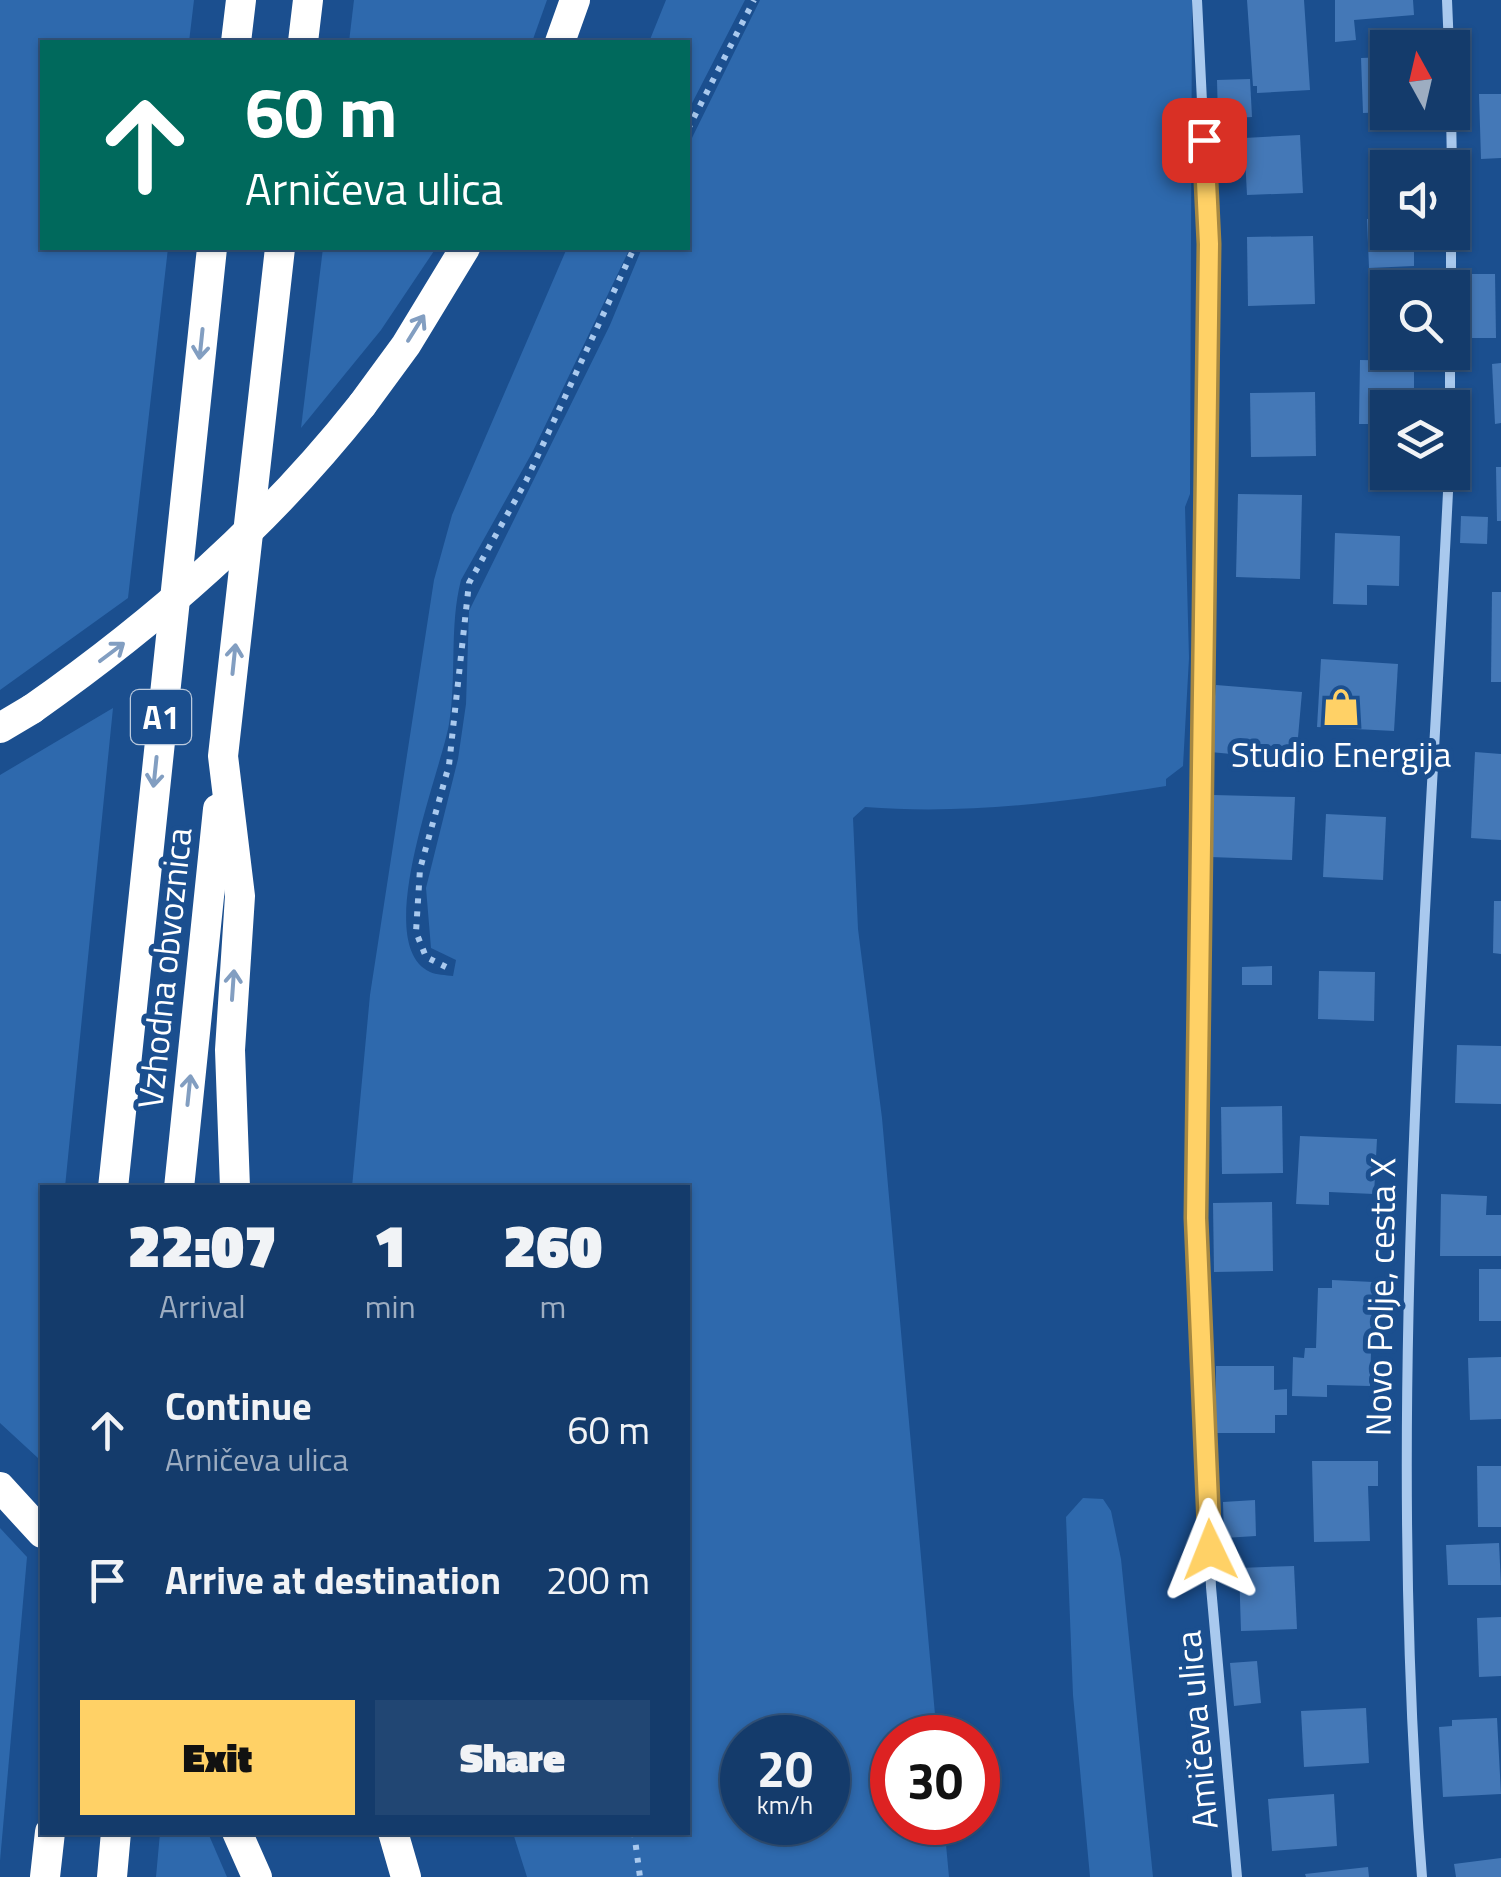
<!DOCTYPE html>
<html lang="en">
<head>
<meta charset="utf-8">
<style>
	:root { --surface:#143b6b; --page:#214673; --text:#f1f3f6; --muted:#9dadc1; --line:#33557e; --accent:#ffd166 }
	body { margin:0; font-family:"Titillium Web",sans-serif; background:var(--page); color:var(--text); height:100vh; display:flex; flex-direction:column; font-size:38px; white-space:nowrap }
	* { box-sizing:border-box; margin:0 }
	p { font-size:32px; color:var(--muted) }
	.icon { flex:none; width:55px; height:55px; fill:none; stroke:currentColor; stroke-width:2; stroke-linecap:round; stroke-linejoin:round }
	.map { position:relative; flex:1; overflow:hidden }
	.details { position:absolute; left:40px; top:1185px; width:650px; height:650px; display:flex; flex-direction:column; background:var(--surface); border-radius:0px; box-shadow:0 2px 8px #0004,0 0 0 2px var(--line) }
	.details>* { flex:none }
	.hud { position:absolute; left:40px; top:40px; width:650px; height:210px; border-radius:0px; box-shadow:0 2px 8px #0004,0 0 0 2px var(--line); background:#00695c; color:#fff; overflow:hidden }
	.needle { width:65px; rotate:352deg }
	.controls { position:absolute; left:1370px; top:30px; display:grid; gap:20px }
	.controls a { display:grid; place-items:center; width:100px; height:100px; border-radius:0px; background:var(--surface); box-shadow:0 2px 8px #0004,0 0 0 2px var(--line); font-size:50px }
	.speed { position:absolute; left:720px; top:1715px; display:flex; gap:20px; font-size:50px; font-weight:700; text-align:center }
	.speed>* { display:grid; place-content:center; width:130px; height:130px; border-radius:50%; background:var(--surface); box-shadow:0 2px 8px #0004,0 0 0 2px var(--line); line-height:1 }
	.speed small { font-size:25px; font-weight:400 }
	.speed .limit { border:15px solid #d22; background:#fff; color:#111 }
	.pin { position:absolute; display:grid; place-items:center; width:85px; height:85px; color:#fff; margin:-42px; border-radius:20px; box-shadow:0 5px 15px #0006 }
	.me { position:absolute; width:110px; margin:-55px; rotate:358deg; stroke-linejoin:round; filter:drop-shadow(0 0 8px #0008) }
	.turn { display:flex; align-items:center; gap:35px; height:210px; padding:0 40px; font-size:45px }
	.turn .icon { width:130px; height:130px; stroke-width:2.5 }
	.turn b { display:block; font-size:70px; line-height:85px }
	.eta { display:flex; justify-content:space-evenly; align-items:center; height:170px; text-align:center }
	.eta b { font-size:60px; font-weight:800; line-height:70px }
	.primary-button { display:flex; gap:20px; margin-top:auto; padding:20px 40px }
	.primary-button a { flex:1; height:115px; border-radius:0px; background:var(--accent); color:#111; font-size:40px; font-weight:800; line-height:115px; text-align:center }
	.primary-button a+a { background:var(--page); color:var(--text) }
	ul { padding:0; list-style:none }
	li { display:flex; align-items:center; gap:30px; height:150px; padding:0 40px }
	li div { flex:1 }
	li b { display:block; font-size:38px }
	li em { font-style:normal }
	.map>svg:first-child { display:block }
	.green { fill:#2e69ad; fill-rule:evenodd }
	.building { fill:#4478b7 }
	.lines { fill:none; stroke-linecap:round; stroke-linejoin:round }
	.path { stroke:#a9c9ee; stroke-width:6; stroke-dasharray:5 8; stroke-linecap:butt }
	.minor { stroke:#a9c9ee; stroke-width:10 }
	.motorway { stroke:#fff; stroke-width:30 }
	.motorway-bridge { stroke:#fff; stroke-width:30 }
	.oneway { stroke:#829ec1 }
	.route-casing { stroke:#a68842; stroke-width:25 }
	.route { stroke:#ffd166; stroke-width:18 }
	.labels { text-anchor:middle; dominant-baseline:central; stroke-width:10; stroke-linejoin:round; paint-order:stroke }
	.shield { fill:#1b4f8f; stroke:#bbcadd; stroke-width:2.5 }
	.shield-label { font-size:32px; font-weight:bold; fill:#fff }
	.poi-label { font-size:35px; fill:#fff; stroke:#1b4f8f }
	.street-label { font-size:35px; fill:#fff; stroke:#1b4f8f }
</style>
</head>
<body>
<div class="map">
<svg width="1501" height="1877" viewBox="0 0 1501 1877">
	<rect width="100%" height="100%" fill="#1b4f8f"/>
	<!-- green -->
	<g class="green">
		<polygon points="0,0 194,0 189,42 42,42 42,248 168,248 128,598 0,690"/>
		<polygon points="354,0 547,0 532,42 349,42"/>
		<polygon points="666,0 745,0 688,111 688,42 649,42"/>
		<path d="M760,0H1192L1190,494L1185,507L1189,658L1183,766L1166,779V786C1066,802 966,815 865,807L853,818L858,929L882,1118L937,1737L892,1738V1822L944,1823L949,1877H527L513,1833L688,1832V1188L352,1187L370,995L434,580L452,515L567,248H630L533,451L461,580C449,626 457,677 449,724C441,772 370,944 430,972C436,975 446,975 453,976L456,960L431,948L426,888L458,759L466,704L469,611L610,325L642,248H688V146ZM742,1738H828V1822H742Z"/>
		<polygon points="323,248 436,248 381,330 301,428"/>
		<polygon points="113,708 65,1187 42,1188 42,1416 38,1458 0,1423 0,775"/>
		<polygon points="1083,1498 1103,1499 1111,1511 1121,1559 1153,1877 1090,1877 1073,1695 1066,1517"/>
		<polygon points="0,1528 27,1557 0,1861"/>
		<polygon points="160,1833 208,1833 227,1877 156,1877"/>
	</g>
	<!-- building -->
	<g class="building">
		<polygon points="1247,0 1304,0 1310,90 1257,93 1257,86 1253,86"/>
		<polygon points="1335,0 1413,0 1414,15 1354,20 1356,40 1335,42"/>
		<polygon points="1388,57 1388,112 1363,113 1361,58"/>
		<polygon points="1250,79 1252,117 1218,119 1217,80"/>
		<polygon points="1479,94 1501,94 1501,158 1481,159"/>
		<polygon points="1300,135 1303,193 1247,195 1244,138"/>
		<polygon points="1388,218 1388,232 1414,232 1414,266 1369,268 1367,219"/>
		<polygon points="1313,236 1315,304 1248,306 1247,237"/>
		<polygon points="1466,274 1495,274 1496,338 1467,338"/>
		<polygon points="1360,360 1414,361 1414,408 1388,408 1388,424 1359,424"/>
		<polygon points="1501,363 1501,423 1495,424 1492,364"/>
		<polygon points="1315,392 1316,456 1251,457 1250,393"/>
		<polygon points="1496,467 1501,467 1501,521 1497,521"/>
		<polygon points="1238,494 1302,495 1300,579 1236,577"/>
		<polygon points="1461,516 1488,517 1487,544 1460,543"/>
		<polygon points="1335,533 1400,536 1399,586 1367,585 1367,605 1333,604"/>
		<polygon points="1492,592 1501,592 1501,682 1491,682"/>
		<polygon points="1321,659 1398,664 1394,731 1317,727"/>
		<polygon points="1216,685 1302,692 1296,760 1210,752"/>
		<polygon points="1475,752 1501,754 1501,840 1471,838"/>
		<polygon points="1213,795 1295,797 1292,860 1210,857"/>
		<polygon points="1326,814 1386,817 1383,880 1323,877"/>
		<polygon points="1494,901 1501,901 1501,954 1493,953"/>
		<polygon points="1272,966 1272,985 1242,985 1242,967"/>
		<polygon points="1319,971 1375,972 1374,1021 1318,1019"/>
		<polygon points="1457,1045 1501,1046 1501,1104 1455,1103"/>
		<polygon points="1282,1106 1283,1173 1222,1174 1221,1107"/>
		<polygon points="1300,1136 1377,1139 1374,1194 1329,1192 1329,1205 1296,1204"/>
		<polygon points="1441,1194 1487,1196 1486,1215 1501,1215 1501,1256 1440,1256"/>
		<polygon points="1272,1202 1273,1271 1214,1272 1213,1203"/>
		<rect x="1479" y="1269" width="22" height="52"/>
		<polygon points="1332,1280 1373,1282 1370,1386 1327,1385 1327,1397 1292,1396 1293,1357 1304,1358 1305,1348 1316,1348 1318,1288 1332,1288"/>
		<polygon points="1501,1357 1501,1419 1470,1420 1468,1358"/>
		<polygon points="1216,1366 1274,1366 1274,1390 1287,1389 1287,1415 1275,1415 1275,1433 1216,1433"/>
		<polygon points="1312,1461 1378,1461 1378,1486 1368,1486 1370,1541 1314,1542"/>
		<polygon points="1477,1466 1501,1466 1501,1527 1478,1527"/>
		<polygon points="1255,1500 1256,1536 1224,1538 1223,1502"/>
		<polygon points="1499,1543 1501,1585 1448,1585 1446,1545"/>
		<polygon points="1294,1566 1297,1629 1241,1631 1239,1568"/>
		<polygon points="1501,1617 1501,1676 1479,1677 1477,1618"/>
		<polygon points="1257,1661 1261,1703 1234,1706 1230,1663"/>
		<polygon points="1366,1708 1369,1763 1304,1767 1301,1711"/>
		<polygon points="1497,1718 1501,1794 1443,1797 1439,1727 1452,1726 1452,1720"/>
		<polygon points="1334,1794 1337,1846 1272,1851 1268,1799"/>
		<polygon points="1501,1858 1501,1877 1456,1877 1454,1864"/>
		<polygon points="1368,1867 1369,1877 1306,1877 1305,1874"/>
	</g>
	<g class="lines">
		<!-- path -->
		<g class="path">
			<polyline points="688,129 754,0"/>
			<polyline points="446,967 426,957 416,932 420,869 449,765 469,583 526,481 634,248"/>
			<polyline points="634,1832 640,1877"/>
		</g>
		<!-- minor -->
		<g class="minor">
			<polyline points="1197,0 1209,244 1196,1218 1211,1587 1237,1877"/>
			<polyline points="1447,0 1449,48"/>
			<polyline points="1451,112 1452,168"/>
			<polyline points="1451,288 1451,232"/>
			<polyline points="1450,408 1450,352"/>
			<path d="M1422,1877C1384,1405 1426,944 1449,472"/>
		</g>
		<!-- motorway -->
		<g class="motorway">
			<polyline points="236,42 241,0"/>
			<polyline points="303,42 308,0"/>
			<polyline points="560,42 575,0"/>
			<polyline points="362,405 406,345 465,248"/>
			<polyline points="0,728 32,709"/>
			<polyline points="113,1188 212,248"/>
			<polyline points="179,1188 218,809"/>
			<polyline points="235,1188 230,1050 240,896 223,756 280,248"/>
			<polyline points="0,1487 42,1533"/>
			<polyline points="237,1832 257,1877"/>
			<polyline points="393,1832 406,1877"/>
			<polyline points="45,1877 50,1832"/>
			<polyline points="112,1877 116,1832"/>
		</g>
		<!-- motorway-bridge -->
		<path class="motorway-bridge" d="M32,709C157,621 267,525 362,405"/>
	</g>
	<!-- one-way arrows -->
	<defs><path id="oneway-shaft" d="M-6 0H5M1.5-3L5.5 0L1.5 3" fill="none" stroke-width="1.6" stroke-linecap="round" stroke-linejoin="round" transform="scale(2.5)"/></defs>
	<g class="oneway">
		<use href="#oneway-shaft" transform="translate(416 328) rotate(-58)"/>
		<use href="#oneway-shaft" transform="translate(201 344) rotate(96)"/>
		<use href="#oneway-shaft" transform="translate(112 652) rotate(-37)"/>
		<use href="#oneway-shaft" transform="translate(234 659) rotate(-84)"/>
		<use href="#oneway-shaft" transform="translate(155 772) rotate(96)"/>
		<use href="#oneway-shaft" transform="translate(233 985) rotate(-86)"/>
		<use href="#oneway-shaft" transform="translate(189 1090) rotate(-84)"/>
	</g>
	<g class="lines">
		<!-- route casing -->
		<g class="route-casing">
			<polyline id="route" points="1204,140 1209,244 1196,1218 1210,1550"/>
		</g>
		<!-- route -->
		<use href="#route" class="route"/>
	</g>
	<!-- icons -->
	<defs>
		<g id="shop-bare" transform="scale(3)"><path d="M-5-2.5h2.3a2.7 3.5 0 0 1 5.4 0H5L5.5 6h-11ZM-1.5-2.5h3a1.5 2.3 0 0 0-3 0Z" fill="#ffd166" stroke="#1b4f8f" stroke-width="2.5" paint-order="stroke"/></g>
	</defs>
	<g fill-rule="evenodd">
		<use href="#shop-bare" x="1341" y="707"/>
	</g>
	<g class="labels">
		<!-- shield labels -->
		<rect class="shield" x="131" y="690" width="60" height="54" rx="8"/>
		<g class="shield-label">
			<text x="161" y="717">A1</text>
		</g>
		<!-- poi labels -->
		<g class="poi-label">
			<text x="1341" y="754">Studio Energija</text>
		</g>
		<!-- street labels -->
		<g class="street-label">
			<text transform="translate(164 968) rotate(-84)">Vzhodna obvoznica</text>
			<text transform="translate(1380 1297) rotate(-89)">Novo Polje, cesta X</text>
			<text transform="translate(1196 1730) rotate(-95)">Amičeva ulica</text>
		</g>
	</g>
</svg>
<div class="controls">
<a><svg class="needle" viewBox="-14 -14 28 28"><path d="M0-13l5 13h-10z" fill="#e53935"/><path d="M0 13l5-13h-10z" fill="#9dadc1"/></svg></a>
<a><svg class="icon" aria-label="sound" viewBox="0 0 24 24"><path d="M4 9h4l5-4v14l-5-4H4zM17 9q2 3 0 6"/></svg></a>
<a><svg class="icon" aria-label="search" viewBox="0 0 24 24"><circle cx="10" cy="10" r="6"/><path d="M15 15l6 6"/></svg></a>
<a><svg class="icon" aria-label="layers" viewBox="0 0 24 24"><path d="M12 4l9 5-9 5-9-5zM3 14l9 5 9-5"/></svg></a>
</div>
<div class="speed"><div>20<small>km/h</small></div><div class="limit">30</div></div>
<div class="pin" style="left:1204px;top:140px;background:#d93025"><svg class="icon" aria-label="arrive" viewBox="0 0 24 24"><path d="M6 21V4h12l-3 4 3 4H6"/></svg></div>
<svg class="me" style="left:1210px;top:1550px" viewBox="-20 -20 40 40"><path d="M0-17L14 15 0 8-14 15z" fill="#ffd166" stroke="#fff" stroke-width="4"/></svg>
<div class="hud">
<div class="turn"><svg class="icon" aria-label="ahead" viewBox="0 0 24 24"><path d="M12 20V5M6 11l6-6 6 6"/></svg><div><b>60 m</b>Arničeva ulica</div></div>
</div>
<section class="details">
<div class="eta">
<div><b>22:07</b><p>Arrival</p></div>
<div><b>1</b><p>min</p></div>
<div><b>260</b><p>m</p></div>
</div>
<ul>
<li><svg class="icon" aria-label="ahead" viewBox="0 0 24 24"><path d="M12 20V5M6 11l6-6 6 6"/></svg><div><b>Continue</b><p>Arničeva ulica</p></div><em>60 m</em></li>
<li><svg class="icon" aria-label="arrive" viewBox="0 0 24 24"><path d="M6 21V4h12l-3 4 3 4H6"/></svg><div><b>Arrive at destination</b></div><em>200 m</em></li>
</ul>
<div class="primary-button"><a>Exit</a><a>Share</a></div>
</section>
</div>
</body>
</html>
